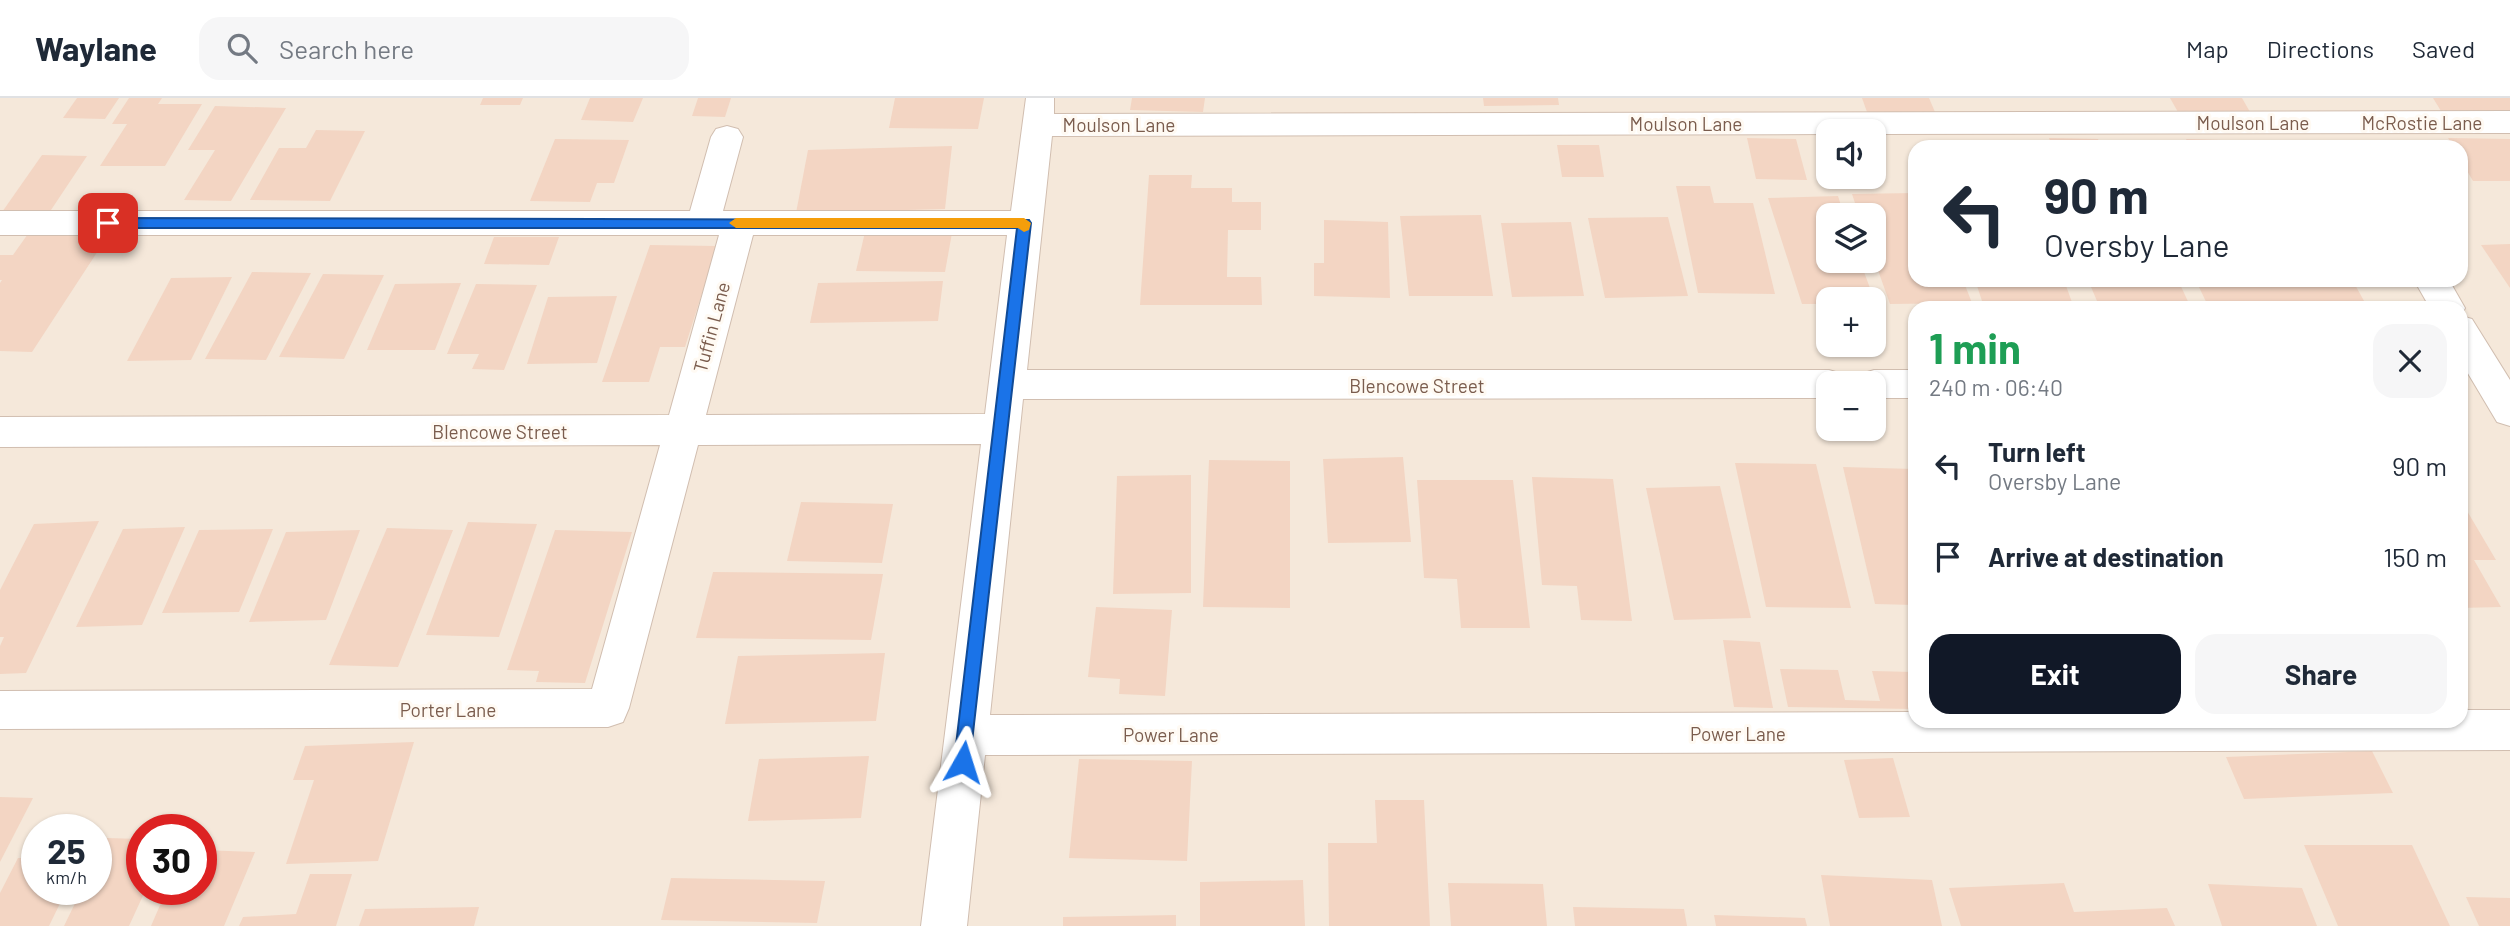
<!DOCTYPE html>
<html lang="en">
<head>
<meta charset="utf-8">
<style>
	:root { --surface:#fff; --page:#f6f6f7; --text:#1f2937; --muted:#747a83; --line:#e0e1e3; --accent:#111827 }
	body { margin:0; font-family:Barlow,sans-serif; background:var(--page); color:var(--text); height:100vh; display:flex; flex-direction:column; font-size:26px; white-space:nowrap }
	* { box-sizing:border-box; margin:0 }
	p { font-size:23px; color:var(--muted) }
	.icon { flex:none; width:38px; height:38px; fill:none; stroke:currentColor; stroke-width:2; stroke-linecap:round; stroke-linejoin:round }
	.map { position:relative; flex:1; overflow:hidden }
	.details { position:absolute; left:1908px; top:203px; width:560px; height:427px; display:flex; flex-direction:column; background:var(--surface); border-radius:21px; box-shadow:0 2px 5px #0004 }
	.details>* { flex:none }
	.banner { position:absolute; left:1908px; top:42px; width:560px; height:147px; border-radius:21px; box-shadow:0 2px 5px #0004; background:#fff; color:var(--text); overflow:hidden }
	.tools { position:absolute; left:1816px; top:21px; display:grid; gap:14px }
	.tools a { display:grid; place-items:center; width:70px; height:70px; border-radius:14px; background:var(--surface); box-shadow:0 2px 5px #0004; font-size:35px }
	.speed { position:absolute; left:21px; top:716px; display:flex; gap:14px; font-size:35px; font-weight:700; text-align:center }
	.speed>* { display:grid; place-content:center; width:91px; height:91px; border-radius:50%; background:var(--surface); box-shadow:0 2px 5px #0004; line-height:1 }
	.speed small { font-size:18px; font-weight:400 }
	.speed .limit { border:10px solid #d22; background:#fff; color:#111 }
	.pin { position:absolute; display:grid; place-items:center; width:60px; height:60px; color:#fff; margin:-30px; border-radius:14px; box-shadow:0 4px 10px #0006 }
	.me { position:absolute; width:77px; margin:-38px; rotate:6deg; stroke-linejoin:round; filter:drop-shadow(0 0 5px #0008) }
	.turn { display:flex; align-items:center; gap:24px; height:147px; padding:0 21px; font-size:32px }
	.turn .icon { width:91px; height:91px; stroke-width:2.5 }
	.turn b { display:block; font-size:49px; line-height:60px }
	.round { display:grid; place-items:center; flex:none; width:74px; height:74px; border-radius:21px; background:var(--page) }
	.summary { display:flex; align-items:center; justify-content:space-between; height:119px; padding:0 21px }
	h1 { font-size:42px; font-weight:700; line-height:52px; color:#1e9e55 }
	.cta { display:flex; gap:14px; margin-top:auto; padding:14px 21px }
	.cta a { flex:1; height:80px; border-radius:21px; background:var(--accent); color:#fff; font-size:28px; font-weight:700; line-height:80px; text-align:center }
	.cta a+a { background:var(--page); color:var(--text) }
	ul { padding:0; list-style:none }
	li { display:flex; align-items:center; gap:21px; height:91px; padding:0 21px }
	li div { flex:1 }
	li b { display:block; font-size:26px }
	li em { font-style:normal }
	header { display:flex; align-items:center; gap:42px; box-sizing:border-box; height:98px; padding:0 35px; background:var(--surface); border-bottom:2px solid var(--line) }
	header strong { font-size:33px }
	nav { display:flex; gap:38px; margin-inline-start:auto; font-size:24px }
	.search { width:490px; height:63px; background:var(--page); display:flex; align-items:center; gap:18px; box-sizing:border-box; padding:0 24px; border-radius:21px; color:var(--muted); font-size:26px }
	.map>svg:first-child { display:block }
	.residential { fill:#f5e8da; fill-rule:evenodd }
	.building { fill:#f3d5c3 }
	.lines { fill:none; stroke-linecap:round; stroke-linejoin:round }
	.minor-casing { stroke:#d1beb0; stroke-width:2 }
	.minor { fill:#fff; fill-rule:evenodd }
	.route { fill:#1a73e8; stroke:#114b97; stroke-width:2 }
	.slow { fill:#f59e0b }
	.labels { text-anchor:middle; dominant-baseline:central; stroke-width:6; stroke-linejoin:round; paint-order:stroke }
	.street-label { font-size:19px; fill:#7a5c4d; stroke:#fffaf3 }
</style>
</head>
<body>
<header>
<strong>Waylane</strong>
<div class="search"><svg class="icon" aria-label="search" viewBox="0 0 24 24"><circle cx="10" cy="10" r="6"/><path d="M15 15l6 6"/></svg>Search here</div>
<nav><a>Map</a><a>Directions</a><a>Saved</a></nav>
</header>
<div class="map">
<svg width="2510" height="828" viewBox="0 0 2510 828">
	<rect width="100%" height="100%" fill="#fdf6ec"/>
	<!-- residential -->
	<path class="residential" d="M0,0H2510V828H0ZM1829,33H1874V79H1829ZM1914,49H2460V182H1914ZM1829,117H1874V163H1829ZM1829,201H1874V247H1829ZM1914,210H2460V623H1914ZM1829,285H1874V331H1829ZM37,732H96V791H37ZM142,732H201V791H142Z"/>
	<!-- building -->
	<g class="building">
		<polygon points="77,0 119,0 105,21 63,20"/>
		<polygon points="129,0 162,0 158,6 202,6 165,68 100,68 127,26 112,26"/>
		<polygon points="483,0 523,0 520,7 480,7"/>
		<polygon points="590,0 643,0 633,24 581,22"/>
		<polygon points="698,0 731,0 725,19 692,18"/>
		<polygon points="895,0 984,0 978,31 889,30"/>
		<polygon points="1132,0 1205,0 1203,14 1130,12"/>
		<polygon points="1483,0 1558,0 1559,7 1484,8"/>
		<polygon points="1862,0 1929,0 1935,14 1867,14"/>
		<polygon points="2170,0 2242,0 2250,14 2178,14"/>
		<polygon points="2433,0 2510,0 2510,13 2441,13"/>
		<polygon points="215,8 286,10 231,103 184,102 215,52 188,52"/>
		<polygon points="316,32 365,33 330,103 250,102 279,50 306,50"/>
		<polygon points="1747,40 1796,41 1807,82 1756,81"/>
		<polygon points="2049,40 2098,41 2102,49 2052,49"/>
		<polygon points="2448,40 2510,41 2510,83 2473,83 2460,61 2460,49 2454,49"/>
		<polygon points="555,41 629,42 614,85 597,85 590,104 530,103"/>
		<polygon points="2186,41 2259,43 2262,49 2190,49"/>
		<polygon points="1557,47 1599,47 1604,79 1562,79"/>
		<polygon points="952,48 945,111 796,115 808,52"/>
		<polygon points="42,57 87,58 47,118 0,117"/>
		<polygon points="1149,77 1192,77 1191,90 1232,90 1232,104 1261,104 1261,132 1228,132 1227,179 1261,179 1262,207 1140,207"/>
		<polygon points="1676,88 1710,88 1714,105 1753,105 1775,196 1698,195"/>
		<polygon points="1914,95 1914,182 1963,182 1972,205 1890,206 1874,161 1874,117 1859,117 1852,96"/>
		<polygon points="1838,98 1844,117 1829,117 1829,163 1860,163 1874,201 1829,201 1829,206 1802,206 1768,100"/>
		<polygon points="1481,117 1493,198 1409,198 1400,118"/>
		<polygon points="1668,119 1688,198 1605,200 1588,120"/>
		<polygon points="1324,122 1388,124 1390,200 1314,198 1314,165 1324,165"/>
		<polygon points="1571,124 1584,198 1512,199 1501,125"/>
		<polygon points="30,133 109,136 32,254 0,253 0,185 2,182 0,182 0,157 13,157"/>
		<polygon points="865,134 952,135 945,174 856,173"/>
		<polygon points="494,139 559,139 549,167 484,166"/>
		<polygon points="2510,146 2510,190 2481,147"/>
		<polygon points="650,147 717,148 685,249 660,249 649,284 602,284"/>
		<polygon points="252,174 311,175 266,262 205,261"/>
		<polygon points="323,176 384,177 344,261 279,259"/>
		<polygon points="232,179 191,262 127,263 171,180"/>
		<polygon points="1975,182 2064,182 2074,210 1984,209"/>
		<polygon points="2088,182 2178,182 2191,210 2100,210"/>
		<polygon points="943,183 938,223 810,225 818,185"/>
		<polygon points="461,185 435,252 367,252 395,186"/>
		<polygon points="2354,185 2368,210 2209,210 2198,187"/>
		<polygon points="476,186 537,187 504,272 472,271 479,256 447,256"/>
		<polygon points="617,198 597,265 527,266 548,199"/>
		<polygon points="1403,359 1411,444 1328,445 1323,361"/>
		<polygon points="1209,362 1290,363 1290,510 1203,509"/>
		<polygon points="1735,365 1816,366 1851,510 1766,509"/>
		<polygon points="1843,369 1914,371 1914,507 1875,506"/>
		<polygon points="1191,377 1191,495 1113,496 1117,378"/>
		<polygon points="1532,379 1613,381 1632,523 1581,522 1577,488 1542,487"/>
		<polygon points="1417,382 1513,382 1530,530 1461,530 1457,481 1424,480"/>
		<polygon points="1720,388 1751,520 1674,522 1646,390"/>
		<polygon points="2460,401 2496,462 2474,462 2501,509 2460,510"/>
		<polygon points="801,404 893,406 882,465 787,463"/>
		<polygon points="99,423 26,575 0,576 0,548 4,539 0,539 0,492 34,426"/>
		<polygon points="468,424 537,426 499,539 426,537"/>
		<polygon points="185,429 142,527 76,529 123,431"/>
		<polygon points="387,430 453,432 398,569 329,567"/>
		<polygon points="273,431 239,514 162,515 199,432"/>
		<polygon points="360,432 326,522 249,524 286,434"/>
		<polygon points="555,432 632,434 585,585 536,584 539,573 507,572"/>
		<polygon points="713,474 883,476 871,542 696,540"/>
		<polygon points="1096,509 1172,512 1165,598 1119,596 1120,581 1088,579"/>
		<polygon points="1723,542 1760,544 1773,610 1734,609"/>
		<polygon points="885,555 876,623 725,626 738,558"/>
		<polygon points="1780,571 1838,572 1845,602 1880,603 1872,573 1914,574 1914,611 1788,609"/>
		<polygon points="414,644 378,763 286,766 314,682 293,682 305,648"/>
		<polygon points="2372,653 2393,695 2244,701 2226,659"/>
		<polygon points="869,658 861,720 748,723 759,661"/>
		<polygon points="1893,660 1910,719 1859,720 1844,662"/>
		<polygon points="1079,661 1192,663 1187,763 1069,760"/>
		<polygon points="0,699 33,700 0,764"/>
		<polygon points="1375,702 1424,702 1430,828 1329,828 1328,745 1377,745"/>
		<polygon points="107,740 142,741 142,791 146,791 129,828 64,828 82,791 96,791 96,761"/>
		<polygon points="2304,747 2412,747 2450,828 2338,828"/>
		<polygon points="201,752 255,754 224,828 151,828 167,791 201,791"/>
		<polygon points="18,760 37,760 37,791 67,791 49,828 0,828 0,795"/>
		<polygon points="310,776 352,776 336,828 239,828 243,819 296,816"/>
		<polygon points="1821,777 1932,782 1942,828 1830,828"/>
		<polygon points="671,780 825,783 817,825 661,822"/>
		<polygon points="1303,782 1305,828 1200,828 1200,784"/>
		<polygon points="1448,785 1543,786 1547,828 1451,828"/>
		<polygon points="2064,785 2074,814 2167,810 2175,828 1961,828 1949,790"/>
		<polygon points="2208,786 2302,790 2317,828 2222,828"/>
		<polygon points="2466,799 2510,800 2510,828 2479,828"/>
		<polygon points="479,809 474,828 359,828 365,811"/>
		<polygon points="1573,809 1684,811 1687,828 1575,828"/>
		<polygon points="1176,817 1176,828 1063,828 1063,819"/>
		<polygon points="1714,817 1805,820 1807,828 1716,828"/>
	</g>
	<g class="lines">
		<!-- minor casing -->
		<g class="minor-casing">
			<g id="minor">
				<path d="M1026,0H1054V16L2510,13V35L1874,36V33H1829V36L1052,38L1027,272H1829L1842,276L1847,285H1829V300L1023,301L990,617L1914,614V623H2460V612H2510V652L985,657L967,828H921L981,346L698,347L629,610L623,624L608,629L0,631V593L592,591L660,347L0,349V319L669,317L719,137H0V113H690L711,39L716,31L727,28L738,31L743,39L723,113H1011ZM753,137H1007L985,316L706,317Z"/>
				<polygon points="2414,182 2449,182 2465,210 2461,218 2472,221 2510,282 2510,328 2497,324 2460,262 2460,210 2430,210"/>
				<polygon points="1874,272 1914,272 1914,300 1874,300 1874,285 1856,285 1861,276"/>
			</g>
		</g>
		<!-- minor -->
		<use href="#minor" class="minor"/>
	</g>
	<!-- route -->
	<polygon class="route" points="108,120 1029,122 1031,125 969,670 963,672 957,670 954,664 1017,130 108,130 101,125"/>
	<!-- slow -->
	<polygon class="slow" points="736,120 1024,120 1031,125 1029,132 1024,134 1018,130 736,130 729,125"/>
	<g class="labels">
		<!-- street labels -->
		<g class="street-label">
			<text x="2253" y="24">Moulson Lane</text>
			<text x="2422" y="24">McRostie Lane</text>
			<text x="1686" y="25">Moulson Lane</text>
			<text x="1119" y="26">Moulson Lane</text>
			<text transform="translate(711 229) rotate(-75)">Tuffin Lane</text>
			<text x="1417" y="287">Blencowe Street</text>
			<text x="500" y="333">Blencowe Street</text>
			<text x="448" y="611">Porter Lane</text>
			<text x="1738" y="635">Power Lane</text>
			<text x="1171" y="636">Power Lane</text>
		</g>
	</g>
</svg>
<div class="tools">
<a><svg class="icon" aria-label="sound" viewBox="0 0 24 24"><path d="M4 9h4l5-4v14l-5-4H4zM17 9q2 3 0 6"/></svg></a>
<a><svg class="icon" aria-label="layers" viewBox="0 0 24 24"><path d="M12 4l9 5-9 5-9-5zM3 14l9 5 9-5"/></svg></a>
<a>+</a>
<a>−</a>
</div>
<div class="speed"><div>25<small>km/h</small></div><div class="limit">30</div></div>
<div class="pin" style="left:108px;top:125px;background:#d93025"><svg class="icon" aria-label="arrive" viewBox="0 0 24 24"><path d="M6 21V4h12l-3 4 3 4H6"/></svg></div>
<svg class="me" style="left:963px;top:664px" viewBox="-20 -20 40 40"><path d="M0-17L14 15 0 8-14 15z" fill="#1a73e8" stroke="#fff" stroke-width="4"/></svg>
<div class="banner">
<div class="turn"><svg class="icon" aria-label="left" viewBox="0 0 24 24"><path d="M17 20v-9H6M10 6l-5 5 5 5"/></svg><div><b>90 m</b>Oversby Lane</div></div>
</div>
<section class="details">
<div class="summary"><div><h1>1 min</h1><p>240 m · 06:40</p></div><a class="round"><svg class="icon" aria-label="close" viewBox="0 0 24 24"><path d="M6 6l12 12M18 6L6 18"/></svg></a></div>
<ul>
<li><svg class="icon" aria-label="left" viewBox="0 0 24 24"><path d="M17 20v-9H6M10 6l-5 5 5 5"/></svg><div><b>Turn left</b><p>Oversby Lane</p></div><em>90 m</em></li>
<li><svg class="icon" aria-label="arrive" viewBox="0 0 24 24"><path d="M6 21V4h12l-3 4 3 4H6"/></svg><div><b>Arrive at destination</b></div><em>150 m</em></li>
</ul>
<div class="cta"><a>Exit</a><a>Share</a></div>
</section>
</div>
</body>
</html>
